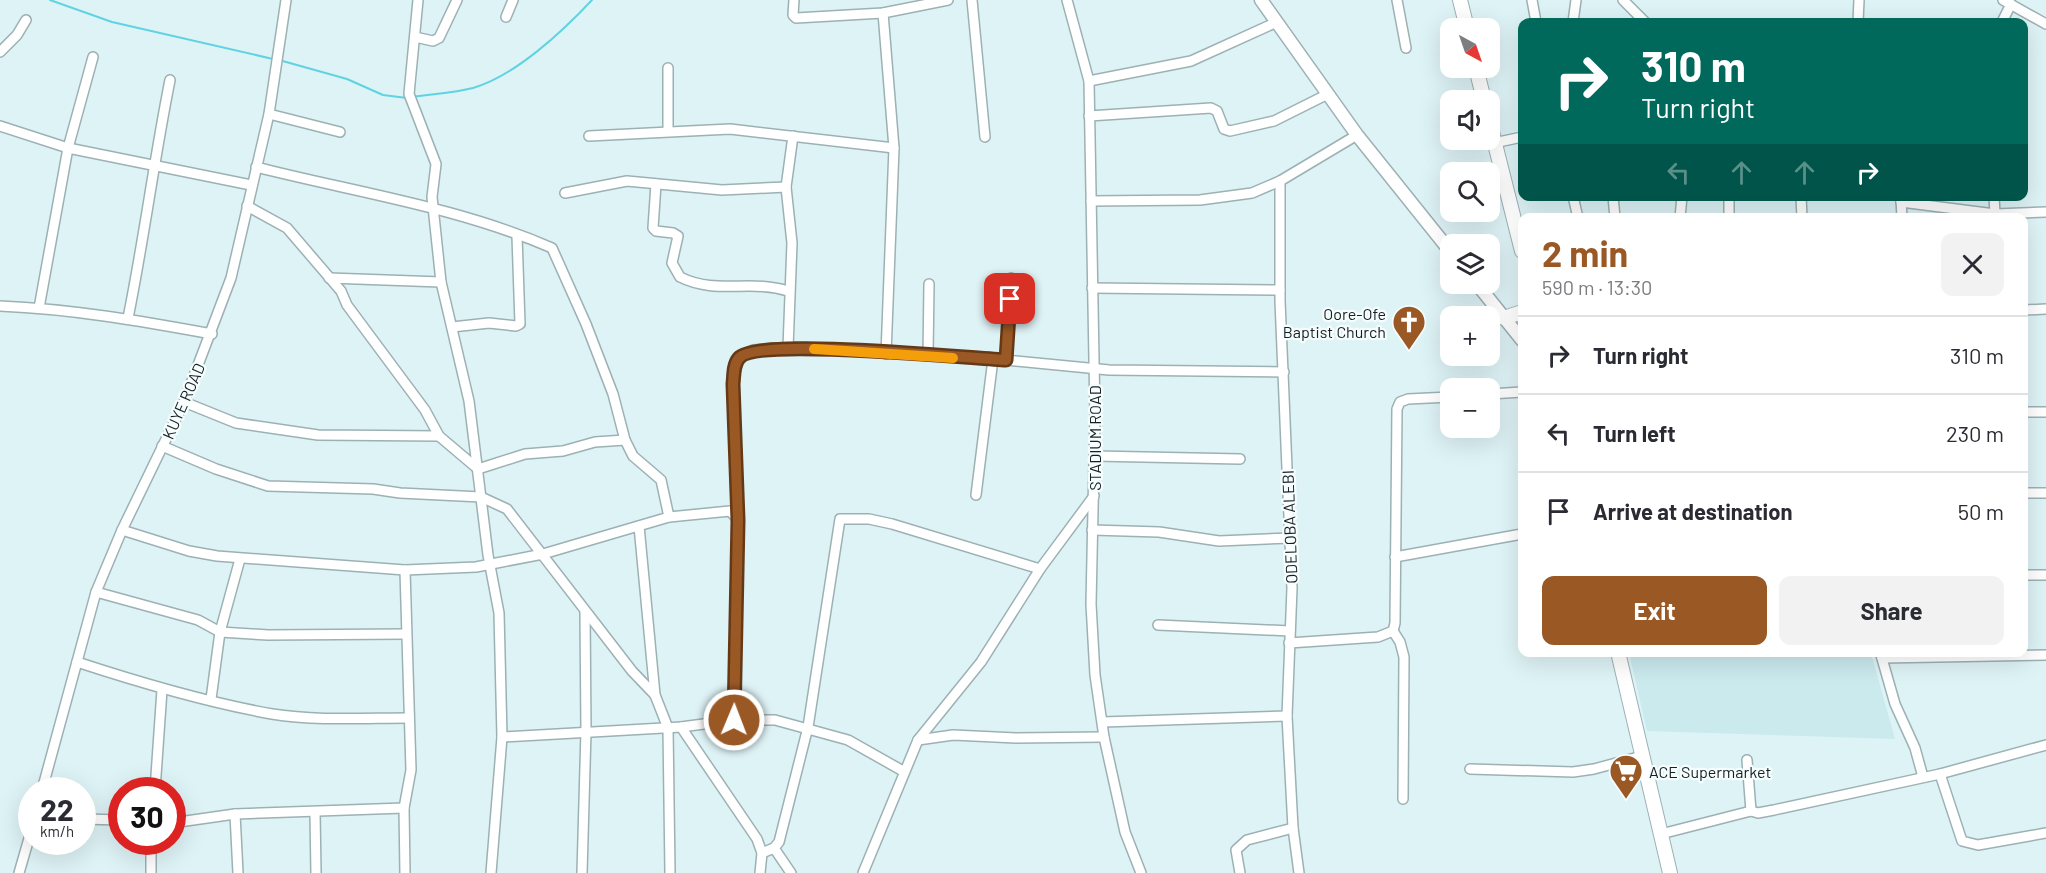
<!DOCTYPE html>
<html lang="en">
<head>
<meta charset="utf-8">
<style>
	:root { --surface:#fff; --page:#f2f2f3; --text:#2b2b33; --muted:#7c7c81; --line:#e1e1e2; --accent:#9a5825 }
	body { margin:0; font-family:Barlow,sans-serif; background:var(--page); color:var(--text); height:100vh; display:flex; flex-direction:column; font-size:22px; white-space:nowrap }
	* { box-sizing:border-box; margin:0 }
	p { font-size:20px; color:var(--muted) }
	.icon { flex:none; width:33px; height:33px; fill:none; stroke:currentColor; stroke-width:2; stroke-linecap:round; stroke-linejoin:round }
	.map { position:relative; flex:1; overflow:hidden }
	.side { position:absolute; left:1518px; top:213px; width:510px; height:444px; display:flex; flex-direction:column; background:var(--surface); border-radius:12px; box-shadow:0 6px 24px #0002 }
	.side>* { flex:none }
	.top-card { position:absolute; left:1518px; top:18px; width:510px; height:183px; border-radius:12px; box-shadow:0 6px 24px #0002; background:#00695c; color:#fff; overflow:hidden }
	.needle { width:39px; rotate:140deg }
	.controls { position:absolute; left:1440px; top:18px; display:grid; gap:12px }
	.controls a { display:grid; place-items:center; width:60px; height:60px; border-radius:12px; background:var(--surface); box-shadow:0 6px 24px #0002; font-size:30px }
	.speed { position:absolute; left:18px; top:777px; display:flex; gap:12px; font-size:30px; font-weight:700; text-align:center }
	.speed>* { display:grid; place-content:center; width:78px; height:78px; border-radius:50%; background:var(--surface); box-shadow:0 6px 24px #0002; line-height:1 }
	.speed small { font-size:15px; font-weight:400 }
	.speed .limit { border:9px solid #d22; background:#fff; color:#111 }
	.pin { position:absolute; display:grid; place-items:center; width:51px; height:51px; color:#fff; margin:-26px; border-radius:12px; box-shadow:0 3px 9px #0006 }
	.me { position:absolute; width:66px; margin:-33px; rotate:1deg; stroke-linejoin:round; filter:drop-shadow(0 0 4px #0008) }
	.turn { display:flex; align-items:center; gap:21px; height:126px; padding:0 24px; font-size:27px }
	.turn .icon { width:78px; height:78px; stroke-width:2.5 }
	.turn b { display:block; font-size:42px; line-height:51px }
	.lanes { display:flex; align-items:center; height:57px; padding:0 24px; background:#0003; justify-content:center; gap:30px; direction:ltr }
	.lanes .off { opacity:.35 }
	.round { display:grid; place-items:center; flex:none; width:63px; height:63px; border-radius:12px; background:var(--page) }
	.summary { display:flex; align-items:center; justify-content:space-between; height:102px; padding:0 24px }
	h1 { font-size:36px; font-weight:700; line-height:45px; color:var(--accent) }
	.primary-button { display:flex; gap:12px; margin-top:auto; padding:12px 24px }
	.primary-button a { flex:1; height:69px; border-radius:12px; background:var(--accent); color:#fff; font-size:24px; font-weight:700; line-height:69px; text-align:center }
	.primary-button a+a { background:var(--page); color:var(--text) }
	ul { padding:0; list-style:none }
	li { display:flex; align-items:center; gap:18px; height:78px; padding:0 24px; border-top:2px solid var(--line) }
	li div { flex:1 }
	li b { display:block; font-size:22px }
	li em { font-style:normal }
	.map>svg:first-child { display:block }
	.built { fill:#cbeaee }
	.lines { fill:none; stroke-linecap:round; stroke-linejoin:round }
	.stream { stroke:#5fd3e1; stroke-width:2 }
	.minor-casing { stroke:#9db1b4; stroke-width:12 }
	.major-casing { stroke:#9db1b4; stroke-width:15 }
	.highway-casing { stroke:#9db1b4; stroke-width:16 }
	.minor { stroke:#fff; stroke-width:9 }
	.major { stroke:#fff; stroke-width:12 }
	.highway { stroke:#fff; stroke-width:14 }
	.route-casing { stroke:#643918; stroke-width:15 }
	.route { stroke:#9a5825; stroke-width:10 }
	.slow { stroke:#f59e0b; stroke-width:10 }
	.labels { text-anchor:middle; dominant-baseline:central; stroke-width:4.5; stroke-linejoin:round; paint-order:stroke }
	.poi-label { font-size:16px; fill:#171f20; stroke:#f5fdfe; text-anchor:end }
	.street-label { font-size:16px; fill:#171f20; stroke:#f5fdfe }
</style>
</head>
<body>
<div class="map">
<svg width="2046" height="873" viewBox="0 0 2046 873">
	<rect width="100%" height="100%" fill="#def3f6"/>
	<!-- built -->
	<polygon class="built" points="1629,653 1871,653 1895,739 1647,731"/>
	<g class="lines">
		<!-- stream -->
		<g class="stream">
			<polyline points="50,0 112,22 273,59"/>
			<polyline points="279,60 347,79 383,95 407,98"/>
			<path d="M413,97C432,94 454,93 473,88C515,76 563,31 592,0"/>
		</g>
		<!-- minor casing -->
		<g class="minor-casing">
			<g id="minor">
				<polyline points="418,0 409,94 436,164 432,197 441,282 469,401 488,555 499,613 502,737 491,873"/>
				<polyline points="794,0 793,15 796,18 883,13 948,0"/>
				<polyline points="972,0 985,137"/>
				<polyline points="1067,0 1089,81 1095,416 1091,604 1095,675 1104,737 1125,832 1141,873"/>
				<polyline points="1397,0 1406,48"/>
				<polyline points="1532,0 1536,22"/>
				<polyline points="1623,0 1645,22"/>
				<polyline points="2003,0 2046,24"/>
				<polyline points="883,13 894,148 886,354"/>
				<polyline points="506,17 513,0"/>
				<polyline points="1573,22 1576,0"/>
				<polyline points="1858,22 1859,0"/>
				<polyline points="2002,22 2011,4"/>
				<polyline points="415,37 433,41 439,38 457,0"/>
				<polyline points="0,52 17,35 26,20"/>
				<polyline points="1089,81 1191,61 1277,22"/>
				<polyline points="269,114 340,132"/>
				<polyline points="1089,116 1211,108 1217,111 1224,129 1230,131 1274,121 1328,94"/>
				<polyline points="0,126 68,148 251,185"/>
				<polyline points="668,131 668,68"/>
				<polyline points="589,136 730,129 894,148"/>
				<polyline points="1494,143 1522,137"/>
				<path d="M256,167C354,192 458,207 552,248L586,324L613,394L625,440L633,456L661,480L669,517"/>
				<polyline points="1280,181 1280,301 1292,588 1287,716 1293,828 1299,873"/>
				<path d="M656,184L653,228L656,231L673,233L678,236L672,263L680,277C716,295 751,279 788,291"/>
				<polyline points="565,193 627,181 722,190 786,187"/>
				<polyline points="1573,196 1578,218"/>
				<polyline points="1613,196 1615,218"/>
				<polyline points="1801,196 1802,218"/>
				<polyline points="1994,196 1995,214"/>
				<polyline points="1901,199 1902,218"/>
				<polyline points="1091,201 1200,200 1252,193 1280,181 1357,135"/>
				<polyline points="1901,202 1995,214 2046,212"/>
				<polyline points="247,206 287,228 341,291 347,305 425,410 439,436 478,469 525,454 563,451 595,442 625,440"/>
				<polyline points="1680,218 1682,196"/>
				<polyline points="1729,218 1729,196"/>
				<polyline points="329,278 441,282"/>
				<polyline points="1092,288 1280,290"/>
				<path d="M0,306C72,309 141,321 212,334"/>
				<polyline points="39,308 68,148 93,57"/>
				<polyline points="2024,310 2046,309"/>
				<path d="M128,318C144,239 154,160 170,80"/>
				<polyline points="452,327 489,323 516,326 520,324 517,236"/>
				<polyline points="788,348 792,243 786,187 793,136"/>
				<polyline points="928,356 929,284"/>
				<polyline points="1006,360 1011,278"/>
				<polyline points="1490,394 1522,392"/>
				<polyline points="184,402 236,423 318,435 439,436"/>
				<polyline points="2024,412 2046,412"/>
				<polyline points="162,446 216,469 268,486 373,489 400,493 481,497 507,509 632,671 655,695"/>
				<polyline points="1095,456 1240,459"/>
				<polyline points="2024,493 2046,493"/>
				<polyline points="976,495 993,359"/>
				<polyline points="639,526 655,695 668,728 670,873"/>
				<polyline points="122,530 189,551 217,556 405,570 476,567 543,554 669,517 730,511 738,520"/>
				<polyline points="1092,530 1159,532 1219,541 1290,538"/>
				<polyline points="1395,557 1522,534"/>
				<polyline points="2024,575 2046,575"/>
				<polyline points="96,592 198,620 220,632 268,635 406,634"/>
				<polyline points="1158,625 1290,631"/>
				<polyline points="1393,631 1400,642 1404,657 1403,799"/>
				<polyline points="1289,643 1378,637 1393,631 1395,623 1397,409 1400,402 1408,399 1450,397"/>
				<polyline points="1881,655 1895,704 1915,748 1923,777"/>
				<polyline points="1882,658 2046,655"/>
				<path d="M77,662C141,683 205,702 272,714C316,721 364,718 409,718"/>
				<polyline points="211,699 220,632 240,559"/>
				<polyline points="734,720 738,520 733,384 734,368 739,357 753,350 792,347 1006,360 1109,370 1284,372"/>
				<polyline points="1103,722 1287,716"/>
				<polyline points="681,727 757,839 762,853 760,873"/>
				<polyline points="502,737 681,727 734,720 775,720 848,740 903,771"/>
				<polyline points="918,740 953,735 1016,738 1104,737"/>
				<polyline points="1747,760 1751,811"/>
				<polyline points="1470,769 1573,772 1594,769 1642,756"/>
				<polyline points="1940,774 1962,841 1978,845 2046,833"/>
				<polyline points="42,790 96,592 122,530 184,402 231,278 269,114 286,0"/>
				<polyline points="155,790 162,690"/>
				<polyline points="315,813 316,873"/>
				<polyline points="235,814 238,873"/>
				<polyline points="82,819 122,820"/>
				<polyline points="172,823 235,814 404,808"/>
				<polyline points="1661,834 1751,811 1758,813 1774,810 1940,774 2046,745"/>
				<polyline points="151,842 151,873"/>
				<polyline points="774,848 791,873"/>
				<polyline points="762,853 774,848 779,842 808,727 840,519 869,519 892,524 1040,569"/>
				<polyline points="19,873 32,828"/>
				<polyline points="405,873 404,808 411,770 405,570"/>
				<polyline points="582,873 586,731 585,612"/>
				<polyline points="863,873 918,740 981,662 1040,569 1094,496"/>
				<polyline points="1240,873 1236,850 1247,840 1293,828"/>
			</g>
		</g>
		<!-- major casing -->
		<g class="major-casing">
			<g id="major">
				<polyline points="1261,0 1357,135 1450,251"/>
				<polyline points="1477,284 1522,340"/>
			</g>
		</g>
		<!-- highway casing -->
		<g class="highway-casing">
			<g id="highway">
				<polyline points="1460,0 1467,28"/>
				<polyline points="1476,68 1484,100"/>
				<polyline points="1490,124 1522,251"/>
				<polyline points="1504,318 1522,312"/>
				<polyline points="1618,652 1670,873"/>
			</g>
		</g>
		<!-- minor -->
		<use href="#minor" class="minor"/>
		<!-- major -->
		<use href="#major" class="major"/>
		<!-- highway -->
		<use href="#highway" class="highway"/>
	</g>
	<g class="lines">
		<!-- route casing -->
		<g class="route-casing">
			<path id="route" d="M734,720L738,520L733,384C734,376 733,365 739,358C757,337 967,358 1006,360L1010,299"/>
		</g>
		<!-- route -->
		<use href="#route" class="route"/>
		<!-- slow -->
		<polyline class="slow" points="814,349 953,358"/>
	</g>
	<!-- icons -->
	<defs>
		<g id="church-pin" transform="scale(1.725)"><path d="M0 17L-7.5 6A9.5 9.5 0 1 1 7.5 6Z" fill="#9a5825" stroke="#f5fdfe"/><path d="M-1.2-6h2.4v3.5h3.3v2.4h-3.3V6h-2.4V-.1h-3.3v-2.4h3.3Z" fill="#fff"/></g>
		<g id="supermarket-pin" transform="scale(1.725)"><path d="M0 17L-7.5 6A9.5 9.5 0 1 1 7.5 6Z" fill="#9a5825" stroke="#f5fdfe"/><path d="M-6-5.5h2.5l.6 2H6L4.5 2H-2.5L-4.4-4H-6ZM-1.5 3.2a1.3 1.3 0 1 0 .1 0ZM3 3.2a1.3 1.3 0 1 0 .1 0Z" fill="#fff"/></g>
	</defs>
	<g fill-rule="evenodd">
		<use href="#church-pin" x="1409" y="322"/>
		<use href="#supermarket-pin" x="1626" y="771"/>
	</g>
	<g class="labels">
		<!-- poi labels -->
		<g class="poi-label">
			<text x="1386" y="313">Oore-Ofe<tspan x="1386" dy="18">Baptist Church</tspan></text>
			<text x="1649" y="771" text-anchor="start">ACE Supermarket</text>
		</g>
		<!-- street labels -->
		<g class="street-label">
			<text transform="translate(183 401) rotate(-66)">KUYE ROAD</text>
			<text transform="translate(1094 438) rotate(-90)">STADIUM ROAD</text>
			<text transform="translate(1289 527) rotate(-92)">ODELOBA ALEBI</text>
		</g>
	</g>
</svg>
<div class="controls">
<a><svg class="needle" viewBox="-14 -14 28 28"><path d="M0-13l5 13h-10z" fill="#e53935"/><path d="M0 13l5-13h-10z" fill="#7c7c81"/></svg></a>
<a><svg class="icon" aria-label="sound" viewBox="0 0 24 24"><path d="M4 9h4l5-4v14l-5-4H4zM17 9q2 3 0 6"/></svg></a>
<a><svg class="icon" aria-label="search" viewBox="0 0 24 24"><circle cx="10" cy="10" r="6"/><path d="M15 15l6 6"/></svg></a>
<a><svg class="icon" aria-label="layers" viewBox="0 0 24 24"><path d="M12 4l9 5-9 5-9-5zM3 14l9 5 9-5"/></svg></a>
<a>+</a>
<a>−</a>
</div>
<div class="speed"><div>22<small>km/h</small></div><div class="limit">30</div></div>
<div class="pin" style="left:1010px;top:299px;background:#d93025"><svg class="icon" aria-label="arrive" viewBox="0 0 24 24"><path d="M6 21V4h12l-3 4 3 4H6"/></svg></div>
<svg class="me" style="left:734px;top:720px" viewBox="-20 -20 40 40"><circle r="17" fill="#9a5825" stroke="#fff" stroke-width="3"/><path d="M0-11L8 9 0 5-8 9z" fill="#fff"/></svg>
<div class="top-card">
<div class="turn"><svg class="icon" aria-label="right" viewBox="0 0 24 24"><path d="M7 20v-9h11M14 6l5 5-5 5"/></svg><div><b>310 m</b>Turn right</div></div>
<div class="lanes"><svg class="icon off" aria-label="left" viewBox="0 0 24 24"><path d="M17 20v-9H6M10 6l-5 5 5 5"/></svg><svg class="icon off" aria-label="ahead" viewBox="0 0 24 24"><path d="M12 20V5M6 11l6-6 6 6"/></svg><svg class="icon off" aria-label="ahead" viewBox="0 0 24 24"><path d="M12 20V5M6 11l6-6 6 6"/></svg><svg class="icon" aria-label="right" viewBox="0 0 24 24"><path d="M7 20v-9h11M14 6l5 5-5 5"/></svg></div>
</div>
<section class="side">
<div class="summary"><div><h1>2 min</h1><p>590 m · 13:30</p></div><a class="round"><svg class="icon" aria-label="close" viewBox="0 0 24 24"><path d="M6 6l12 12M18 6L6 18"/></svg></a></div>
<ul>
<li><svg class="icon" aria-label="right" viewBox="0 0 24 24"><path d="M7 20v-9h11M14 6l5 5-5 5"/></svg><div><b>Turn right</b></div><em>310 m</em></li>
<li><svg class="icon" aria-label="left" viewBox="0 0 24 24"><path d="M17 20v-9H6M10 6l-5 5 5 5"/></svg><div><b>Turn left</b></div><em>230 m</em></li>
<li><svg class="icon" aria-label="arrive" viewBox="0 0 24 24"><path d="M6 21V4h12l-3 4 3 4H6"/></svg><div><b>Arrive at destination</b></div><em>50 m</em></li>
</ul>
<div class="primary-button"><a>Exit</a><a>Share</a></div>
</section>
</div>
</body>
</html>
